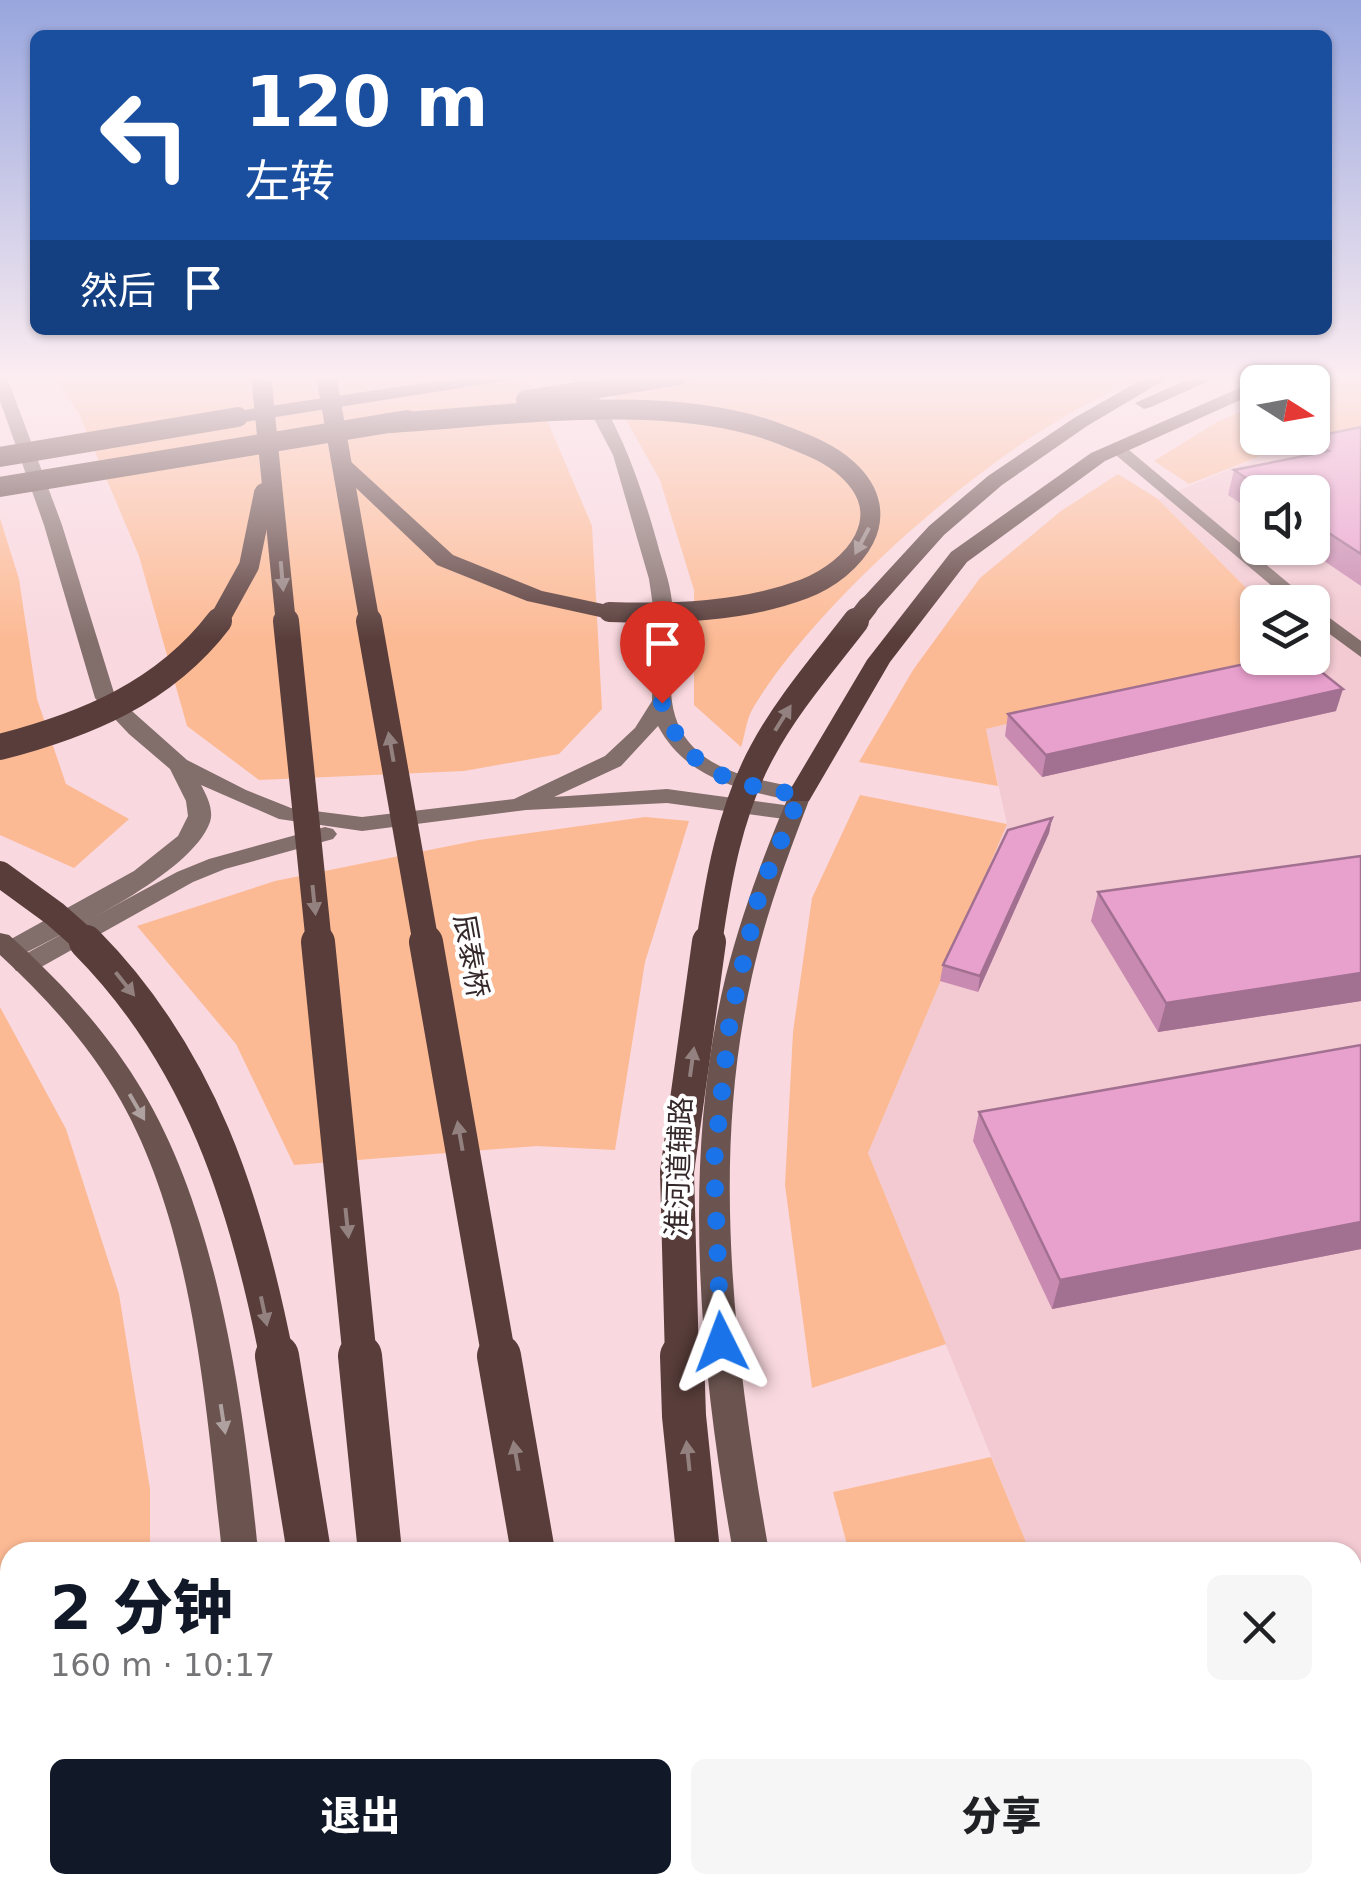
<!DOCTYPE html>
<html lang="zh">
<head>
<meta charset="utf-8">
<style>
	:root { --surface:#fff; --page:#f6f6f6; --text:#202124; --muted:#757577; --accent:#111827 }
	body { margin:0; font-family:"DejaVu Sans","Noto Sans SC",sans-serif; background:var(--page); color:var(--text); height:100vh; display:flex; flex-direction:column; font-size:38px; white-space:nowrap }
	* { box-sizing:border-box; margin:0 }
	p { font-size:32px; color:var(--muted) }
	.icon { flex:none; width:55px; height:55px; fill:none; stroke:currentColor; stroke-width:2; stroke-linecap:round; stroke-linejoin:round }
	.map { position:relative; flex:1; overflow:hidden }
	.side { position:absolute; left:0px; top:1542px; width:1362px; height:352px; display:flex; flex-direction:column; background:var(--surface); border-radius:30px 30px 0 0; box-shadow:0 2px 8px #0004 }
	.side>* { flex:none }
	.top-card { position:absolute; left:30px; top:30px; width:1302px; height:305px; border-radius:15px; box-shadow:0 2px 8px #0004; background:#1a4fa0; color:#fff; overflow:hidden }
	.needle { width:65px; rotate:101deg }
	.tools { position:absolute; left:1240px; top:365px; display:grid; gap:20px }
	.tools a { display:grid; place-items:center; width:90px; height:90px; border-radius:15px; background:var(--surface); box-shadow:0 2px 8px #0004; font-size:50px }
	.pin { position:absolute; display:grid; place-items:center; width:85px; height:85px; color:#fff; margin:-102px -42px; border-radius:50% 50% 50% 0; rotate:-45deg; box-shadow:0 0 10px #0007 }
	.pin .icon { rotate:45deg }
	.me { position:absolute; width:110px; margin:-55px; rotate:357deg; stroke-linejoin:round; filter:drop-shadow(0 0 8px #0008) }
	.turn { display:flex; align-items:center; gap:35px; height:210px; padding:0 50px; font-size:45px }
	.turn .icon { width:130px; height:130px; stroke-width:2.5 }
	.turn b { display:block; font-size:70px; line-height:85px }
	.then { display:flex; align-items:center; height:95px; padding:0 50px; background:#0003; gap:20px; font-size:38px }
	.round { display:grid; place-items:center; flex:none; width:105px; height:105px; border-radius:15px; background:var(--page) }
	.overview { display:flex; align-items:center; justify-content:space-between; height:170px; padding:0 50px }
	h1 { font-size:60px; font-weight:800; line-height:75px; color:var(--accent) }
	.button { display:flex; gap:20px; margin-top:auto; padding:20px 50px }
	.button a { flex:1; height:115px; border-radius:15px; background:var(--accent); color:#fff; font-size:40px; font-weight:800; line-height:115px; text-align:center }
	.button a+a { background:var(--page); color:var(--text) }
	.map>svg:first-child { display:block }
	.built { fill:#f3cad2; fill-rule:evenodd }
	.green { fill:#fcba94 }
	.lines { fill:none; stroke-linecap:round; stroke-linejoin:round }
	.secondary { fill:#826e6b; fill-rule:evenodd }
	.primary { fill:#6b5450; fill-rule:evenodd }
	.highway { fill:#583d3a; fill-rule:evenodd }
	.highway-bridge-far3 { stroke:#583d3a; stroke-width:20 }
	.highway-bridge-far2 { stroke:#583d3a; stroke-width:26 }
	.highway-bridge-far1 { stroke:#583d3a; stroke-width:34 }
	.highway-bridge { stroke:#583d3a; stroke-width:44 }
	.wall { fill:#c88ab0 }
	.shaded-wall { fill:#a27090 }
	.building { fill:#e8a0cd; stroke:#a27090; stroke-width:2.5 }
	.oneway { fill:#92817f }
	.oneway2 { fill:#aea19f }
	.route { stroke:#1a73e8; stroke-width:18; stroke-dasharray:0 32.4 }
	.labels { text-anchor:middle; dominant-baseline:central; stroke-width:8; stroke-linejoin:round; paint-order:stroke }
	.street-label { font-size:28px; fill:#35282b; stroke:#fff }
</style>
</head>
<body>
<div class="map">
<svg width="1361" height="1893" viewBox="0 0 1361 1893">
	<rect width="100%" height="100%" fill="#f9d8df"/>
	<!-- built -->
	<path class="built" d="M1361,430V1893H1168L1165,1885H1352V1552H1030L868,1153L1007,824L986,729L1279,658H1312V602H1260L1158,499L1291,444ZM1258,492H1312V548H1258Z"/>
	<!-- green -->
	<g class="green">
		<polygon points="53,375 528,375 592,526 602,709 559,754 464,771 259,780 187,726 139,556 79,414"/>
		<path d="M601,375H1158C1032,407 817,597 752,710C746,721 745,735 741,747L694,705V590L660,480Z"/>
		<polygon points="1336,375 1361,375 1361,430 1291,444 1189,484 1154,461 1217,422 1257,405 1258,438 1312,438 1313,383"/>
		<polygon points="1118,474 1158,499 1260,602 1258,658 1279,658 986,729 998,786 859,762 913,670 980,578 1061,511"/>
		<polygon points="0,518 19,579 37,699 66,784 129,819 74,868 0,835"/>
		<polygon points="860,795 1007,824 868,1153 946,1344 812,1388 785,1185 793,1032 812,898"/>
		<polygon points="645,817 689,821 645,962 615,1150 537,1146 294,1165 236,1044 137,926 275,881 479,840"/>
		<polygon points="0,1007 66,1129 119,1294 150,1489 150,1552 10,1552 10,1885 150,1885 150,1893 0,1893"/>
		<polygon points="991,1457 1030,1552 849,1552 833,1492"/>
		<polygon points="939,1885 1165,1885 1168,1893 941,1893"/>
	</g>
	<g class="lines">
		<!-- secondary -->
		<g class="secondary">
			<path d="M0,375L8,380L62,525L115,696L187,760L246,790L291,808L362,817L514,799L605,756L635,728L652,701L654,613L649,579L613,455L571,375H585C621,427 640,482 657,542C662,562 670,581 672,602C677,644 659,699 685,737C712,776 766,780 808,790L811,795L800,802C743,791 687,780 658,726L621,766L554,797L667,789L792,806L803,813L792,820L667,803L526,810L362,831L279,819L201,785C207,796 214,810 210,822C191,875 68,930 20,956H2V944L134,871L178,836L188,816L186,801L170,769L129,734L95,698L44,525L0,401Z"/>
			<polygon points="1111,445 1123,445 1311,602 1291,602 1111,451"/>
			<polygon points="1312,605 1361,641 1361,657 1312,621"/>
			<polygon points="325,827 333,829 337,834 333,839 225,869 193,882 34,971 16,971 12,965 16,959 177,872 209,859"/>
		</g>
		<!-- primary -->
		<g class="primary">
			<path d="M800,788L811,795C788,855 766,913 752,976C709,1165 736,1364 769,1552H733C700,1366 680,1162 726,975C742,913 764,854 789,795Z"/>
			<path d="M0,933L9,935C60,981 107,1031 142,1090C219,1218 244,1406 258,1552H222C206,1406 194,1231 121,1101C90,1046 46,997 0,955Z"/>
			<rect x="230" y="1885" width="42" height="8"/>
			<polygon points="790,1885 832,1885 834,1893 792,1893"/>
		</g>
		<!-- highway -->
		<g class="highway">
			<polygon points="476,375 519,375 510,380 238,423 229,417 238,411"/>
			<polygon points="1150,375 1173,375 1087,426 1002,485 944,535 876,611 860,611 857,606 860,601 929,526 988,476 1074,418"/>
			<polygon points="1198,375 1222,375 1151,407 1144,409 1135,403"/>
			<polygon points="1258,380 1265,382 1258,382 1258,392 1105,461 967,562 890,662 809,801 791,801 787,795 867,660 951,552 1091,453"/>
			<polygon points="341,457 348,459 453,555 542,591 617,607 620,612 609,619 527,601 437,565 334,467 334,459"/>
			<polygon points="325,1885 375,1885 376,1893 326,1893"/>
			<rect x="389" y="1885" width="50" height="8"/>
			<polygon points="566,1885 616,1885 617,1893 567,1893"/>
			<polygon points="712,1885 762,1885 763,1893 713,1893"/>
		</g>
		<!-- highway-bridge-far3 -->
		<g class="highway-bridge-far3">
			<polyline points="261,375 286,624"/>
			<polyline points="326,375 370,624"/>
			<polyline points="526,400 680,375"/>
			<path d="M388,423C505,416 670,391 780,434C803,443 829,452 847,469C899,516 855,569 804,589C743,612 673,614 609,612"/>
			<polyline points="0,457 238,417"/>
			<polyline points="0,487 407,420"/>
			<polyline points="217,624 249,566 264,493"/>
			<polyline points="854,624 868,606"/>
		</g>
		<!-- highway-bridge-far2 -->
		<g class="highway-bridge-far2">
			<polyline points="286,621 319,944"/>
			<polyline points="369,621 426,944"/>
			<path d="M0,747C85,725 164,693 219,621"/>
			<polyline points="0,874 55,914 89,944"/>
			<path d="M709,944C718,880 730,811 762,752C787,705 823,664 856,621"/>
		</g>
		<!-- highway-bridge-far1 -->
		<g class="highway-bridge-far1">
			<path d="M86,942C201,1058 246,1202 277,1359"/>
			<polyline points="318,942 360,1359"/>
			<polyline points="426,942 499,1359"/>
			<polyline points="682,1359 677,1172 709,942"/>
		</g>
		<!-- highway-bridge -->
		<g class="highway-bridge">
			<polyline points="277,1356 309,1552"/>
			<polyline points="360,1356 380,1552"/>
			<polyline points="499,1356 533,1552"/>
			<polyline points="682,1356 684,1416 698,1552"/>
		</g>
	</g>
	<!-- wall -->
	<g class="wall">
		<polygon points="1361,427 1361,586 1305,548 1312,548 1312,492 1258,492 1258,515 1228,495 1234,470 1302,456 1308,438"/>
		<polygon points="1336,711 1042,777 1005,736 1008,714"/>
		<polygon points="1052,818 1049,833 978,992 940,981 943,965"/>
		<polygon points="1361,856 1361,1001 1158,1032 1091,921 1098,892"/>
		<polygon points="1361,1045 1361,1249 1052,1309 973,1141 979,1112"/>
	</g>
	<!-- shaded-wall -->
	<g class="shaded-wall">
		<polygon points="1343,689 1336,711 1042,777 1046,755"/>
		<polygon points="1052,818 1049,833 978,992 980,976"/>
		<polygon points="1361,973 1361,1001 1158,1032 1166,1003"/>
		<polygon points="1361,1222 1361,1249 1052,1309 1060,1280"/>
	</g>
	<!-- building -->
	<g class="building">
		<polygon points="1361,427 1361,554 1312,522 1312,492 1267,492 1234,470 1329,451 1308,438"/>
		<polygon points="1273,658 1304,658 1343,689 1046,755 1008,714"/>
		<polygon points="1052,818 980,976 943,965 1008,830"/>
		<polygon points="1361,856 1361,973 1166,1003 1098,892"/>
		<polygon points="1361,1045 1361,1222 1060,1280 979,1112"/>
	</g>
	<!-- one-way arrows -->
	<defs><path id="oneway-solid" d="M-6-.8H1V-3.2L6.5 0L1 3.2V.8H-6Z" transform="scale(2.5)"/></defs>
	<g class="oneway">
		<use href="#oneway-solid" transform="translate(862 541) rotate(118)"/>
		<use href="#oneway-solid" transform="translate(282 576) rotate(85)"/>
		<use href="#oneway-solid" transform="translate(783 718) rotate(-58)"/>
		<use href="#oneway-solid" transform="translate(391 747) rotate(-100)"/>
		<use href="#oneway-solid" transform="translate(314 900) rotate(84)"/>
		<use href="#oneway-solid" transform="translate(125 984) rotate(51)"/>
		<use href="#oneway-solid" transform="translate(692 1062) rotate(-82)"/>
		<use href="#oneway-solid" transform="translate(460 1136) rotate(-100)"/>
		<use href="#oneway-solid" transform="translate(347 1223) rotate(84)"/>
		<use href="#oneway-solid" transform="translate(264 1311) rotate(78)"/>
		<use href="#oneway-solid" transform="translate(516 1456) rotate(-100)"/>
		<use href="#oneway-solid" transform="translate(688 1456) rotate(-96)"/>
	</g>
	<g class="oneway2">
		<use href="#oneway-solid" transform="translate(137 1107) rotate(60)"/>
		<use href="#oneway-solid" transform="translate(223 1419) rotate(81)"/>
	</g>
	<!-- sky -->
	<linearGradient id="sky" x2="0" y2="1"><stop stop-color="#98a6de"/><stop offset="0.59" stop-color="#fcedf1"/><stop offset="1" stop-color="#fcedf1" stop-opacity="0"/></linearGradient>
	<rect width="1361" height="640" fill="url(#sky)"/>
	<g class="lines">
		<!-- route -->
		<path class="route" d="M662,703C686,774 732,784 800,795L760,891L730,1019L714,1162L721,1342"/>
	</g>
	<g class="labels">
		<!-- street labels -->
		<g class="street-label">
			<text transform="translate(471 956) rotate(80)">辰泰桥</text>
			<text transform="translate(679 1167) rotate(-88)">淮河道辅路</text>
		</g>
	</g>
</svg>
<div class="tools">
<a><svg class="needle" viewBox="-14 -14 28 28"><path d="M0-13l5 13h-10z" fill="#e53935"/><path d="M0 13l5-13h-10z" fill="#757577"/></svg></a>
<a><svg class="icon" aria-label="sound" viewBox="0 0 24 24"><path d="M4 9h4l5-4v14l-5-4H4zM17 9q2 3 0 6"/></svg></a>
<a><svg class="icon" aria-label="layers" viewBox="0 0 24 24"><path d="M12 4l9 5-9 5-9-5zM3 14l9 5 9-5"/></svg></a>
</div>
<div class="pin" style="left:662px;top:703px;background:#d93025"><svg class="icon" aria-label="arrive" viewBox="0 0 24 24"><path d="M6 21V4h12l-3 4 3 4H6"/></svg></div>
<svg class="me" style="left:721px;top:1342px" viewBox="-20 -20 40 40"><path d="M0-17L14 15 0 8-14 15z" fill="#1a73e8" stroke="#fff" stroke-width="4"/></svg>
<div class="top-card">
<div class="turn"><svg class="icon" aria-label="left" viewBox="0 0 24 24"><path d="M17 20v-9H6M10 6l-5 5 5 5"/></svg><div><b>120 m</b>左转</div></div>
<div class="then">然后<svg class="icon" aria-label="arrive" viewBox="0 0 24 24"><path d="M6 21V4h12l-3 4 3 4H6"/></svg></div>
</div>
<section class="side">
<div class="overview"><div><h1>2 分钟</h1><p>160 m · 10:17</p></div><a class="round"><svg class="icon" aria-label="close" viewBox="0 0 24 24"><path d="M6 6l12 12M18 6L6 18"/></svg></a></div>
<div class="button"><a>退出</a><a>分享</a></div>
</section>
</div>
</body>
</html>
